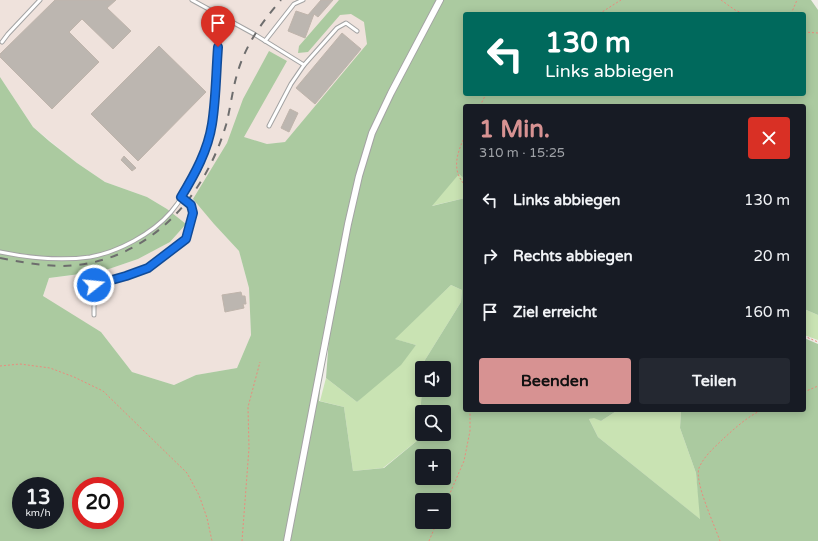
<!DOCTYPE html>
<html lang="de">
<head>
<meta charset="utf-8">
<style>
	:root { --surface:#171b24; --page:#242831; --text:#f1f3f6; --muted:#9ea1a6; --accent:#d79292 }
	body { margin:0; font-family:"Varela Round",sans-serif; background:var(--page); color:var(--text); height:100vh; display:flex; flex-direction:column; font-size:15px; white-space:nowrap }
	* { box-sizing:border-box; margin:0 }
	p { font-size:13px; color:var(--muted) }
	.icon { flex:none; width:22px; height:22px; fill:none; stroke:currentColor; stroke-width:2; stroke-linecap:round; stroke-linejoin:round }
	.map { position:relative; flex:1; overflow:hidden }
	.panel { position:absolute; left:463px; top:104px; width:343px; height:308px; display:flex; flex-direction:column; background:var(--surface); border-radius:4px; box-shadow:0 2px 10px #0003 }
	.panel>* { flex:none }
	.top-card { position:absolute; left:463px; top:12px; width:343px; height:84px; border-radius:4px; box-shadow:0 2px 10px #0003; background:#00695c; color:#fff; overflow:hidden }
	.buttons { position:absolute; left:415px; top:361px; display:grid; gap:8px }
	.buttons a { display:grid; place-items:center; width:36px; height:36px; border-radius:4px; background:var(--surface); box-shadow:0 2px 10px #0003; font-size:20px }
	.speed { position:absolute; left:12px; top:477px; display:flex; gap:8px; font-size:20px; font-weight:700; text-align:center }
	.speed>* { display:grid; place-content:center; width:52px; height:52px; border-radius:50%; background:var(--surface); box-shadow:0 2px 10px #0003; line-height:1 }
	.speed small { font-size:10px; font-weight:400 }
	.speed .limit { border:6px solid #d22; background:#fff; color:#111 }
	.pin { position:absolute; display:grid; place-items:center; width:34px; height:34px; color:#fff; margin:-41px -17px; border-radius:50% 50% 50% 0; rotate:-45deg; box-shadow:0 0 4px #0007 }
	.pin .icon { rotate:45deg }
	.me { position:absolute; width:44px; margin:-22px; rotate:74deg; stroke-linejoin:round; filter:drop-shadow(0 0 3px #0008) }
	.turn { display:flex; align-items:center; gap:14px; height:84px; padding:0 16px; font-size:18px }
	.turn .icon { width:52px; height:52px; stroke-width:2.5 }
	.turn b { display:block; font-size:28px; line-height:34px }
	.round { display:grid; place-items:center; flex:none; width:42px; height:42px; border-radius:4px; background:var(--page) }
	.overview { display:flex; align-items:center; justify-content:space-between; height:68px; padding:0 16px }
	h1 { font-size:24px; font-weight:700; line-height:30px; color:var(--accent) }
	.button { display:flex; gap:8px; margin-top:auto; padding:8px 16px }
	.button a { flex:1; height:46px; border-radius:4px; background:var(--accent); color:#111; font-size:16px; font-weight:700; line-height:46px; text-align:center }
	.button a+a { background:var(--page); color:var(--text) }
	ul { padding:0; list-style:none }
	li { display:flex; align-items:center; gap:12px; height:56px; padding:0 16px }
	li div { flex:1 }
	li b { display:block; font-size:15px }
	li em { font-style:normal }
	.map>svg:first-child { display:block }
	.military { fill:#efe2dc }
	.grass { fill:#c9e3b3 }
	.forest { fill:#abcaa0; fill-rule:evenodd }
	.building { fill:#bcb6b0; stroke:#bfb4ab }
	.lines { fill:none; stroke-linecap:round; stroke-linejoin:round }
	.lane-casing { stroke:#a3a3a3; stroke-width:5 }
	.street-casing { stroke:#a3a3a3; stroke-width:8 }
	.path { stroke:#ea8b7d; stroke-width:1; stroke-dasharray:2 2; stroke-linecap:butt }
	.lane { stroke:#fff; stroke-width:3 }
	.street { stroke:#fff; stroke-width:6 }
	.rail { stroke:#6d6d6d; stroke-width:2; stroke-dasharray:8 8; stroke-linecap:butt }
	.route-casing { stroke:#114b97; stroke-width:10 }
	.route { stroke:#1a73e8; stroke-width:7 }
</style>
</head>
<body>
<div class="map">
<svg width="818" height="541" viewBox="0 0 818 541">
	<rect width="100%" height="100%" fill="#efede7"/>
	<!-- military -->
	<polygon class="military" points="0,0 369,0 370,40 366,51 285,142 267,144 244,137 214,224 239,251 249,288 251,335 237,368 196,375 174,385 132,372 101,332 43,297 49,278 100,272 138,259 170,242 186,224 167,209 147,197 105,182 77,163 33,127 0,77"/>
	<!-- grass -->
	<g class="grass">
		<polygon points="459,173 465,179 465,198 431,206"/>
		<polygon points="451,285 462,290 461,302 425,360 424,368 422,368 422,390 418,440 383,468 353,471 344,407 320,401 326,378 357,402 416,345 394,339"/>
		<polygon points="804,309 818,315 818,340 804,335"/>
		<polygon points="618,410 681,410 680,428 696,473 701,520 598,437 589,419 594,417 601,421"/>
	</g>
	<!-- forest -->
	<path class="forest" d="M339,0H811L818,10V315L804,309V106H465V179L459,174L432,206L465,198V410H618L601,421L594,418L589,419L598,437L700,519L696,473L680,428L681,410H804V338L818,344V541H0V77L33,127L49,141L77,163L105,182L147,197L167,209L186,224L170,242L138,259L103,271L49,278L43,296L101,332L132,372L174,385L196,375L237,368L251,335L249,288L239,251L214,224L193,199L227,143L243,99L269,51L287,61L244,137L267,144L285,142L367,44L364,22L351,14L340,15L308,52L298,53L299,46ZM465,14H804V94H465ZM451,285L462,290L461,302L425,360L424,368H444V390H422L418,440L384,468L353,471L344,407L319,401L327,311H331L326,378L357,402L401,365L416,345L395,339ZM422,412H444V434H422ZM422,456H444V478H422ZM21,486H55V520H21ZM81,486H115V520H81ZM422,500H444V522H422Z"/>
	<!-- building -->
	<g class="building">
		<polygon points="55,0 116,0 107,8 131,31 113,49 82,19 69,32 99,62 52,109 0,57 0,54"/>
		<polygon points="321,0 333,0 318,17 314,14 305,38 288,31 296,11 308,15"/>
		<polygon points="342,33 361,49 315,104 296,88"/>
		<polygon points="159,46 206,92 138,161 91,114"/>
		<polygon points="290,109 298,113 289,132 281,128"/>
		<polygon points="124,156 136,168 132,171 121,160"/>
		<polygon points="241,292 242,296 245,296 246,304 243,304 244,308 225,312 222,295"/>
	</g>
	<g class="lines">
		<!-- lane casing -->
		<g class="lane-casing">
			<g id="lane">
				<polyline points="192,0 254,34 304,65 337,28 346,23 357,31"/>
				<polyline points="265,41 294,4 303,0"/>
				<polyline points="2,42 8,34 40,0"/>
				<polyline points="269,126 291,84 304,65"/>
				<path d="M0,252C29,258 61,261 90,257C118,252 152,234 171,212C189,191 206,152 212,125C214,113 214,101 215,89C217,65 219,41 221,17"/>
				<polyline points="94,315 94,285 126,276 148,268 186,239 193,213 191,205 181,197"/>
			</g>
		</g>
		<!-- street casing -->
		<g class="street-casing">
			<polyline id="street" points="287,541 348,224 359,176 372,133 391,93 440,0"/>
		</g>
		<!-- path -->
		<g class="path">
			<polyline points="721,0 735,10 744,14"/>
			<polyline points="595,14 602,12 621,0"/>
			<polyline points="791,14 797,0"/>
			<polyline points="804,32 818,33"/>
			<polyline points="480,106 486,94"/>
			<path d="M465,136C457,153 451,170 465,185"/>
			<polyline points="465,277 465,297"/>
			<polyline points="804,336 818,342"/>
			<polyline points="0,366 20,364 50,368 74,377 103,391 187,473 199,495 207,518 212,541"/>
			<polyline points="804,392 818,386"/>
			<polyline points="444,507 464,461 470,431 470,410"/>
			<polyline points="242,541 249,448 248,407 260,362"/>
			<polyline points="429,541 437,522"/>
			<path d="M720,541C715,526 694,482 699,468C704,456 714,448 723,439C734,429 748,416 762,410"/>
		</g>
		<!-- lane -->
		<use href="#lane" class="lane"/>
		<!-- street -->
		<use href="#street" class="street"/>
		<!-- rail -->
		<path class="rail" d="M0,258C21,262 42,266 63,266C145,264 204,200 226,125C230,110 232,93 236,78C244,47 261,23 281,0"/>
	</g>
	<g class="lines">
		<!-- route casing -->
		<g class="route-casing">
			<path id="route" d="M94,285L126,276L148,268L186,239L193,213L191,205L181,197C195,174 208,150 212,124C216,99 216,73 218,47"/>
		</g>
		<!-- route -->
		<use href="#route" class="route"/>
	</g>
</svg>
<div class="buttons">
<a><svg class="icon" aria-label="sound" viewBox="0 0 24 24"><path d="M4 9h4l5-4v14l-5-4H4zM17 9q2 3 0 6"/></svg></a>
<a><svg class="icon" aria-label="search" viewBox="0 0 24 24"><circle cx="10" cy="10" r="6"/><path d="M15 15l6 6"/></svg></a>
<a>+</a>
<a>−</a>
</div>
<div class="speed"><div>13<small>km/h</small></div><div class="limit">20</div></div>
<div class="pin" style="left:218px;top:47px;background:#d93025"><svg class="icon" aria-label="arrive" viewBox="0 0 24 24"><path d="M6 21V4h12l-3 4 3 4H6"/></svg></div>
<svg class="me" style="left:94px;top:285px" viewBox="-20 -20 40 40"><circle r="17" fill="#1a73e8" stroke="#fff" stroke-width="3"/><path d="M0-11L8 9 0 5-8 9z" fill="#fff"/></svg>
<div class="top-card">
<div class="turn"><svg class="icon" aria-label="left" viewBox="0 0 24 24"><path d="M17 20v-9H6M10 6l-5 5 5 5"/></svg><div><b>130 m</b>Links abbiegen</div></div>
</div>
<section class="panel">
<div class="overview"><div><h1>1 Min.</h1><p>310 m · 15:25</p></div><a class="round" style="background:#d93025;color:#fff"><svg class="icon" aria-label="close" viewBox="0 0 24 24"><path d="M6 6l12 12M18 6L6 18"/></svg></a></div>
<ul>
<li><svg class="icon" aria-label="left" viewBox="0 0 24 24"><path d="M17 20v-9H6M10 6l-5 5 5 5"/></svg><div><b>Links abbiegen</b></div><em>130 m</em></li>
<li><svg class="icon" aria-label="right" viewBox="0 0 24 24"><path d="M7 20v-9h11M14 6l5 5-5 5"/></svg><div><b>Rechts abbiegen</b></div><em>20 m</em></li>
<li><svg class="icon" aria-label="arrive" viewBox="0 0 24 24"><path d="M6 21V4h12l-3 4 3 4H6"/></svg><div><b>Ziel erreicht</b></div><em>160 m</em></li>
</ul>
<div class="button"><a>Beenden</a><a>Teilen</a></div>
</section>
</div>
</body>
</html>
